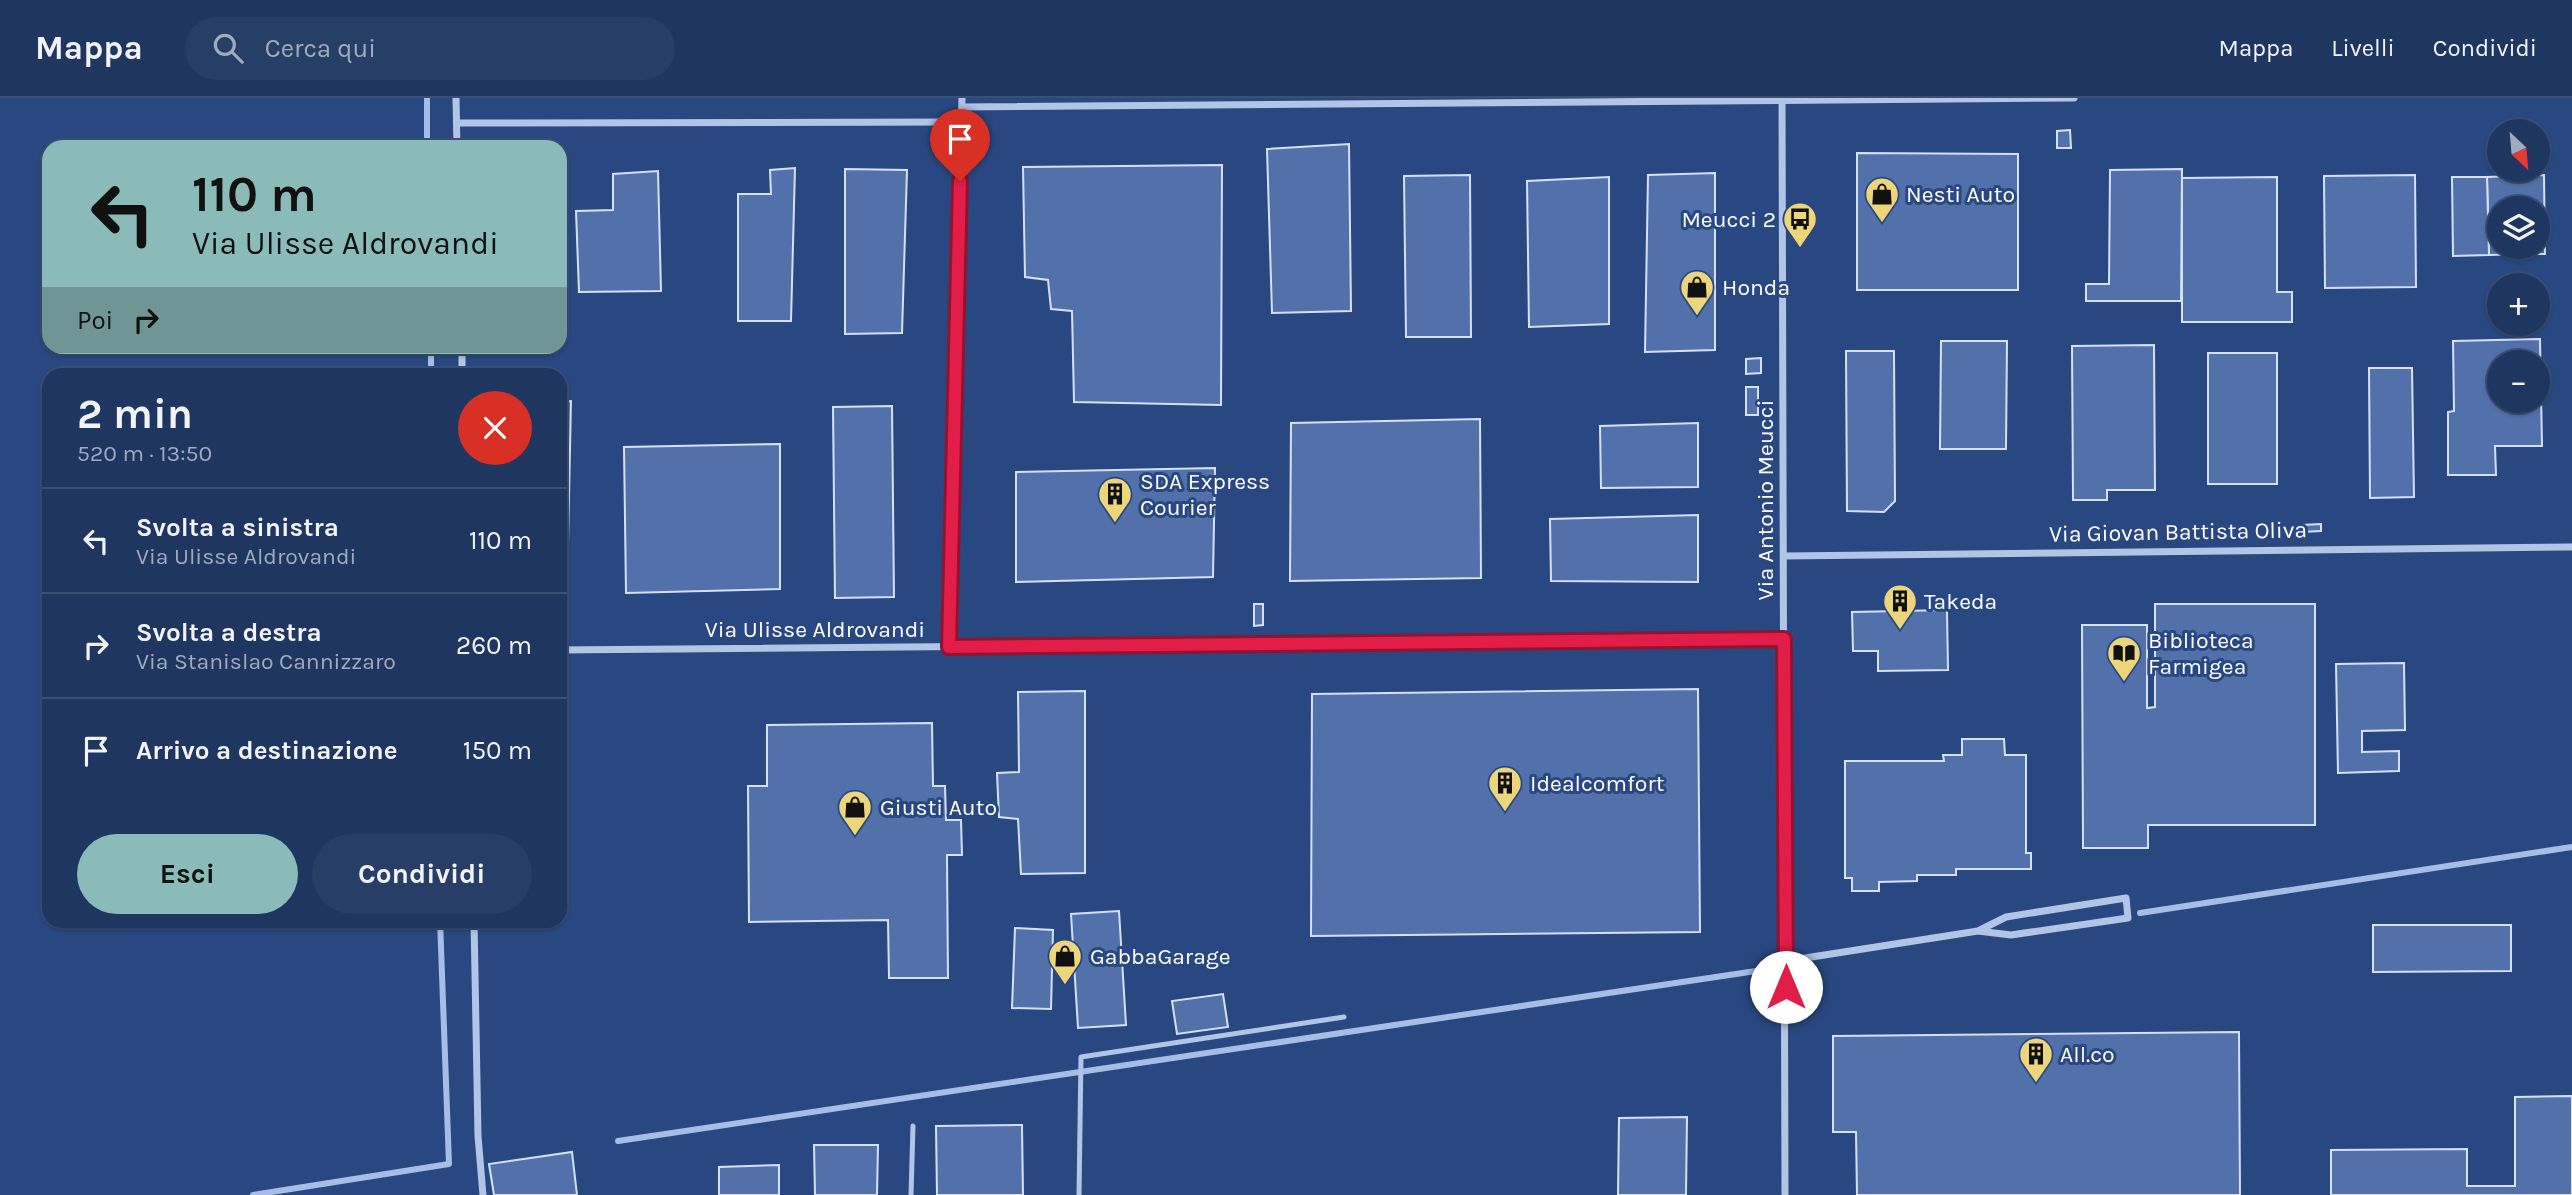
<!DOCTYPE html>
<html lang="it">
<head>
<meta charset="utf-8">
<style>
	:root { --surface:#1f3661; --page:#273e67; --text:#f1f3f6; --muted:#a1abbd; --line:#3c5076; --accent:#8bbbb9 }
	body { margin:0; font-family:Karla,sans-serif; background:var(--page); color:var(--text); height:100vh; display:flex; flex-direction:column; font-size:26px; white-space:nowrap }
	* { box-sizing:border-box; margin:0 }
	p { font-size:23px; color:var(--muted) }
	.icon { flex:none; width:38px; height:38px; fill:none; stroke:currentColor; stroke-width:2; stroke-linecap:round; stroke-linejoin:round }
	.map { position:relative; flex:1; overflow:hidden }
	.details { position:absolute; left:42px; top:270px; width:525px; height:560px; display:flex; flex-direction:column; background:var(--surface); border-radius:21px; box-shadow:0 2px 5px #0004,0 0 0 2px var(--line) }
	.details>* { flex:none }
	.banner { position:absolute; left:42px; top:42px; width:525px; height:214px; border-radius:21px; box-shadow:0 2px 5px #0004,0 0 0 2px var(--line); background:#8bbbb9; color:#111; overflow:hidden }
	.needle { width:46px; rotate:154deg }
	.tools { position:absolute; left:2487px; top:21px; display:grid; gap:14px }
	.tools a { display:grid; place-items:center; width:63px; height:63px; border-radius:50%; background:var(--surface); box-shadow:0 2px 5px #0004,0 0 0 2px var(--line); font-size:35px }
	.pin { position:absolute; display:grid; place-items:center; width:60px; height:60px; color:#fff; margin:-72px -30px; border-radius:50% 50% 50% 0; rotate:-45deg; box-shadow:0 0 7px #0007 }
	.pin .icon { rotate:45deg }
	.me { position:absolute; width:77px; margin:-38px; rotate:0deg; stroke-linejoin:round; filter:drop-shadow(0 0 5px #0008) }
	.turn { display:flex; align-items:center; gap:24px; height:147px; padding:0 35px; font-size:32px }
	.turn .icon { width:91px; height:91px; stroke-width:2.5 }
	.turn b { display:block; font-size:49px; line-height:60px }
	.then { display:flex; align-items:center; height:66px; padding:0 35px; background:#0003; gap:14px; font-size:26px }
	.round { display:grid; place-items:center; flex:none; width:74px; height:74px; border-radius:37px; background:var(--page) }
	.head { display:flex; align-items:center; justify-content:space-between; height:119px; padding:0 35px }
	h1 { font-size:42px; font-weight:700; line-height:52px }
	.cta { display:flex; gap:14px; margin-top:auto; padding:14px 35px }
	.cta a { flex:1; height:80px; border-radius:42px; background:var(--accent); color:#111; font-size:28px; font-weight:700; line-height:80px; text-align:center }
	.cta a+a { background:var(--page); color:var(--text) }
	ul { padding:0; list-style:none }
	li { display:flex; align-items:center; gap:21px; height:105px; padding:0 35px; border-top:2px solid var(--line) }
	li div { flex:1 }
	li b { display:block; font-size:26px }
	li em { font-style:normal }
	header { display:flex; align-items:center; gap:42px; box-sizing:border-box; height:98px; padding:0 35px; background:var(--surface); border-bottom:2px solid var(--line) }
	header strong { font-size:33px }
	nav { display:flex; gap:38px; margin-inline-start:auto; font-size:24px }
	.search { width:490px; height:63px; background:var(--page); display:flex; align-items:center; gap:18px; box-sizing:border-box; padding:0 24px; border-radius:38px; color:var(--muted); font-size:26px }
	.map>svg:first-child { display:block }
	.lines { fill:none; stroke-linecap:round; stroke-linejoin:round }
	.stream { stroke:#a6bee6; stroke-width:6 }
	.building { fill:#5271aa; stroke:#d5e0f5; stroke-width:2; fill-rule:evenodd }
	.service { stroke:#b2c5e6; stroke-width:5 }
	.minor { stroke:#b2c5e6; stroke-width:7 }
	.route-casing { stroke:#92132f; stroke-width:18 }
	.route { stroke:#e11d48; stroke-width:12 }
	.labels { text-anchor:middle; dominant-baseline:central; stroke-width:6; stroke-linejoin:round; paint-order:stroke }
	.poi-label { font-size:23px; fill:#fff; stroke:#294881; text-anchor:start }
	.street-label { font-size:23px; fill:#fff; stroke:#294881 }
</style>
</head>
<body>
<header>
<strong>Mappa</strong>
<div class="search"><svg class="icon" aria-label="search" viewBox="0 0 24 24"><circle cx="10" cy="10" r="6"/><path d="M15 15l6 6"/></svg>Cerca qui</div>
<nav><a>Mappa</a><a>Livelli</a><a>Condividi</a></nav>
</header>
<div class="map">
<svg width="2572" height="1097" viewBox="0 0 2572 1097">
	<rect width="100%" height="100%" fill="#294881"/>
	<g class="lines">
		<!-- stream -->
		<g class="stream">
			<polyline points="427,0 427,49"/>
			<polyline points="431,248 431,276"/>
			<polyline points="2140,815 2572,749"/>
			<polyline points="618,1043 1756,873"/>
			<polyline points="253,1097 449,1066 440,822"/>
		</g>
	</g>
	<!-- building -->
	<g class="building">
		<polygon points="2070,32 2071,50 2057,50 2057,33"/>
		<polygon points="1349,46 1351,213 1272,215 1267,51"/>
		<polygon points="1857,55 2018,56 2018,192 1857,192"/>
		<polygon points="1222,67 1221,307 1074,304 1072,213 1051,211 1048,182 1025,179 1023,69"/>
		<polygon points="795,70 791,223 738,223 738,96 771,96 770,72"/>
		<polygon points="845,71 907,72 902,235 845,236"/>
		<polygon points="2182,71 2181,203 2086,203 2086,186 2109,186 2110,72"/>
		<polygon points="658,73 661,193 579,194 576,113 613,112 613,76"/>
		<polygon points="1715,75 1715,252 1645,254 1648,77"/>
		<polygon points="1470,77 1471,239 1406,239 1404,78"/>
		<polygon points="2415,77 2416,189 2325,190 2324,78"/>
		<path d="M2544,77L2545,156L2489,157L2487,79ZM2499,110H2538V149H2499Z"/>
		<polygon points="1609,79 1609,226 1529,229 1527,83"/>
		<polygon points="2277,79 2277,194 2292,194 2292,224 2182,224 2182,80"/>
		<polygon points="2452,79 2487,79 2489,157 2453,158"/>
		<path d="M2540,241L2542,348H2495L2496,377H2448V314L2454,313L2453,243ZM2499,264H2538V303H2499Z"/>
		<polygon points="1941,243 2007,243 2006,351 1940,351"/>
		<polygon points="2154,247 2155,392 2107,392 2107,402 2073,402 2072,248"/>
		<polygon points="1846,253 1894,253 1895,403 1884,414 1847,413"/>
		<rect x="2208" y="255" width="69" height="131"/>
		<polygon points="1761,260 1761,275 1746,276 1746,261"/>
		<polygon points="2369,270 2412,270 2414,399 2370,400"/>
		<rect x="1746" y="289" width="12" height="28"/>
		<polygon points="571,303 567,494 560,495 560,304"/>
		<polygon points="892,308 894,499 835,500 833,309"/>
		<polygon points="1480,321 1481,480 1290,483 1291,325"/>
		<polygon points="1698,325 1698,389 1601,390 1600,328"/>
		<polygon points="780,346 780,491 626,495 624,349"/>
		<polygon points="1215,370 1213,479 1016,484 1016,374"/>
		<polygon points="1698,417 1698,484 1551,483 1550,421"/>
		<polygon points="2321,426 2321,433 2302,434 2302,427"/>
		<polygon points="1254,506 1263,506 1263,527 1254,528"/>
		<polygon points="2155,506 2315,506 2315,727 2148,727 2148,750 2083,750 2082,527 2147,527 2147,610 2155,609"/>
		<polygon points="1947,512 1948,572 1878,573 1878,553 1853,553 1852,514"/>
		<polygon points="2404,565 2405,632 2362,633 2362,654 2399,653 2399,673 2338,675 2336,566"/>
		<polygon points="1698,591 1700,834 1311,838 1312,596"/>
		<polygon points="1085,593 1085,775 1021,776 1018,721 999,719 997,675 1019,674 1018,594"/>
		<polygon points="932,625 933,688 945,688 946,722 961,722 962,757 947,757 948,880 889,880 888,822 749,824 748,688 767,688 767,627"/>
		<polygon points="1962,641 2004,641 2005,657 2026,657 2026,755 2031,755 2031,771 1956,771 1956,777 1917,777 1917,783 1879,784 1879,793 1852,793 1852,780 1845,780 1845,663 1944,663 1943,657 1962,657"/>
		<polygon points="1119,813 1126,927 1078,930 1071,816"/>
		<polygon points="2373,827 2511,827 2511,873 2373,874"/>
		<polygon points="1015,830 1053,832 1051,911 1012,910"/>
		<polygon points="1223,896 1228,929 1177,936 1172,903"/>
		<polygon points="2239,934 2240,1097 1857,1097 1856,1034 1833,1034 1833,938"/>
		<polygon points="2572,998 2572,1097 2331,1097 2331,1052 2467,1051 2467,1088 2515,1088 2515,999"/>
		<polygon points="1687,1019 1686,1097 1618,1097 1619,1020"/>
		<polygon points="1022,1027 1023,1097 937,1097 936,1028"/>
		<polygon points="814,1047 878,1047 877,1097 815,1097"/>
		<polygon points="572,1054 577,1097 494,1097 489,1066"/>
		<polygon points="779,1067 779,1097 719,1097 719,1069"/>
	</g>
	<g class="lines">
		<!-- service -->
		<g class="service">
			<polyline points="911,1097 913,1028"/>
			<polyline points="1079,1097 1081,959 1344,919"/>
		</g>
		<!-- minor -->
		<g class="minor">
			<polyline points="456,0 457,49"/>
			<polyline points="1782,0 1785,1097"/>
			<polyline points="962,9 2074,0"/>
			<polyline points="457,25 962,24"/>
			<polyline points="462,248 462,276"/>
			<polyline points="1784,458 2572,449"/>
			<polyline points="949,549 962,0"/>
			<polyline points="560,552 1784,541"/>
			<polyline points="474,822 478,1038 483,1097"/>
			<polyline points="1786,863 1978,833 2011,837 2128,820 2126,800 2006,819 1978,833"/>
		</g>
	</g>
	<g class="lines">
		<!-- route casing -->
		<g class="route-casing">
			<polyline id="route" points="960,83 949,549 1784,541 1786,889"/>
		</g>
		<!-- route -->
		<use href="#route" class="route"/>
	</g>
	<!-- icons -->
	<defs>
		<g id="shop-pin" transform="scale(1.75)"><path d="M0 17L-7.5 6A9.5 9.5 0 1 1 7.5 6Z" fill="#edd579" stroke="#294881"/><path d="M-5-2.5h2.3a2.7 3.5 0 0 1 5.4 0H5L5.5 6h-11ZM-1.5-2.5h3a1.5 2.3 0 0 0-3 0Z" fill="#111"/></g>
		<g id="bus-pin" transform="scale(1.75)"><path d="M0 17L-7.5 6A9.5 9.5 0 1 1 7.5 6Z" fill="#edd579" stroke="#294881"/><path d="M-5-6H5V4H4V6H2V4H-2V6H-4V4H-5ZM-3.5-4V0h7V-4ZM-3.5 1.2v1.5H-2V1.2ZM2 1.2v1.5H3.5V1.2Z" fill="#111"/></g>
		<g id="building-pin" transform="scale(1.75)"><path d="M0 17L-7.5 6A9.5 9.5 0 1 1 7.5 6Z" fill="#edd579" stroke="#294881"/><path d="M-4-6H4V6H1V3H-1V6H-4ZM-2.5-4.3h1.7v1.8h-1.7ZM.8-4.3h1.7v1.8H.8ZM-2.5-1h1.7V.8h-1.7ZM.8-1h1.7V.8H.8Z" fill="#111"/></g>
		<g id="library-pin" transform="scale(1.75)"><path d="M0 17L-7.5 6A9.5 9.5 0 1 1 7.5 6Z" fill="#edd579" stroke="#294881"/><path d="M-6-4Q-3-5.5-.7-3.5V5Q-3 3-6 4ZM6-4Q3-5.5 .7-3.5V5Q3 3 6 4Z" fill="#111"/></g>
	</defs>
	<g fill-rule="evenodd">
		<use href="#shop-pin" x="1882" y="96"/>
		<use href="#bus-pin" x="1800" y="121"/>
		<use href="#shop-pin" x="1697" y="189"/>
		<use href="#building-pin" x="1115" y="396"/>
		<use href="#building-pin" x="1900" y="503"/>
		<use href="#library-pin" x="2124" y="555"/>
		<use href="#building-pin" x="1505" y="685"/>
		<use href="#shop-pin" x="855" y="709"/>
		<use href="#shop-pin" x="1065" y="858"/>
		<use href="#building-pin" x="2036" y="956"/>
	</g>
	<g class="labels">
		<!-- poi labels -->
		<g class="poi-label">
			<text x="1906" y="96">Nesti Auto</text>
			<text x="1776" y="121" text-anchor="end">Meucci 2</text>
			<text x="1722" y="189">Honda</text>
			<text x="1140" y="383">SDA Express<tspan x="1140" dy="26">Courier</tspan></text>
			<text x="1924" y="503">Takeda</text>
			<text x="2148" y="542">Biblioteca<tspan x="2148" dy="26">Farmigea</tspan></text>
			<text x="1530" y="685">Idealcomfort</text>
			<text x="880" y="709">Giusti Auto</text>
			<text x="1090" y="858">GabbaGarage</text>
			<text x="2060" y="956">All.co</text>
		</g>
		<!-- street labels -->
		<g class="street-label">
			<text transform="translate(1765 402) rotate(-90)">Via Antonio Meucci</text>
			<text transform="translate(2178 434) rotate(-1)">Via Giovan Battista Oliva</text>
			<text x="815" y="531">Via Ulisse Aldrovandi</text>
		</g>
	</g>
</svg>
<div class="tools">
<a><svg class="needle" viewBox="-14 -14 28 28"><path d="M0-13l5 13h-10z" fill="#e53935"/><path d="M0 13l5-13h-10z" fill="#a1abbd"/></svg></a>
<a><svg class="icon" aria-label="layers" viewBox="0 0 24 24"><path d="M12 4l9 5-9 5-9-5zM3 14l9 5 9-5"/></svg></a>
<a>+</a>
<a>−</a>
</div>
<div class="pin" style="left:960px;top:83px;background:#d93025"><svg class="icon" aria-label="arrive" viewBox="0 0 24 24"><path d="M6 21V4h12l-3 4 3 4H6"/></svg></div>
<svg class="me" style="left:1786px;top:889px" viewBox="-20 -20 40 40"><circle r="19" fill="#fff"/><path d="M0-13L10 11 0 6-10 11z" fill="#e11d48"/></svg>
<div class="banner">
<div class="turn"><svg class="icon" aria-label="left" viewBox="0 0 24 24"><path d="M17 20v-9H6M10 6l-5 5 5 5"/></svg><div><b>110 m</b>Via Ulisse Aldrovandi</div></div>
<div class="then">Poi<svg class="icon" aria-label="right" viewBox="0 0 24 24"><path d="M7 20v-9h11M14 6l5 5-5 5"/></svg></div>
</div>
<section class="details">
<div class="head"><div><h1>2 min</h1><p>520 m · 13:50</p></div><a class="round" style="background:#d93025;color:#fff"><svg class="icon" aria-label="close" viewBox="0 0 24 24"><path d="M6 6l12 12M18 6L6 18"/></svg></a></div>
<ul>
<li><svg class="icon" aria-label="left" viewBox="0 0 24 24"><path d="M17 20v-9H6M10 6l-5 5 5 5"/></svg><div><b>Svolta a sinistra</b><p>Via Ulisse Aldrovandi</p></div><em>110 m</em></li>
<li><svg class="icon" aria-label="right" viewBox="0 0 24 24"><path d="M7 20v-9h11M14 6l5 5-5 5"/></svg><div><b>Svolta a destra</b><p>Via Stanislao Cannizzaro</p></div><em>260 m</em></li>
<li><svg class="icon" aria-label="arrive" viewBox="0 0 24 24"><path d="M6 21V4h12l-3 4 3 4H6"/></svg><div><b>Arrivo a destinazione</b></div><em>150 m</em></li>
</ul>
<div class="cta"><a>Esci</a><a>Condividi</a></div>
</section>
</div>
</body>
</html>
